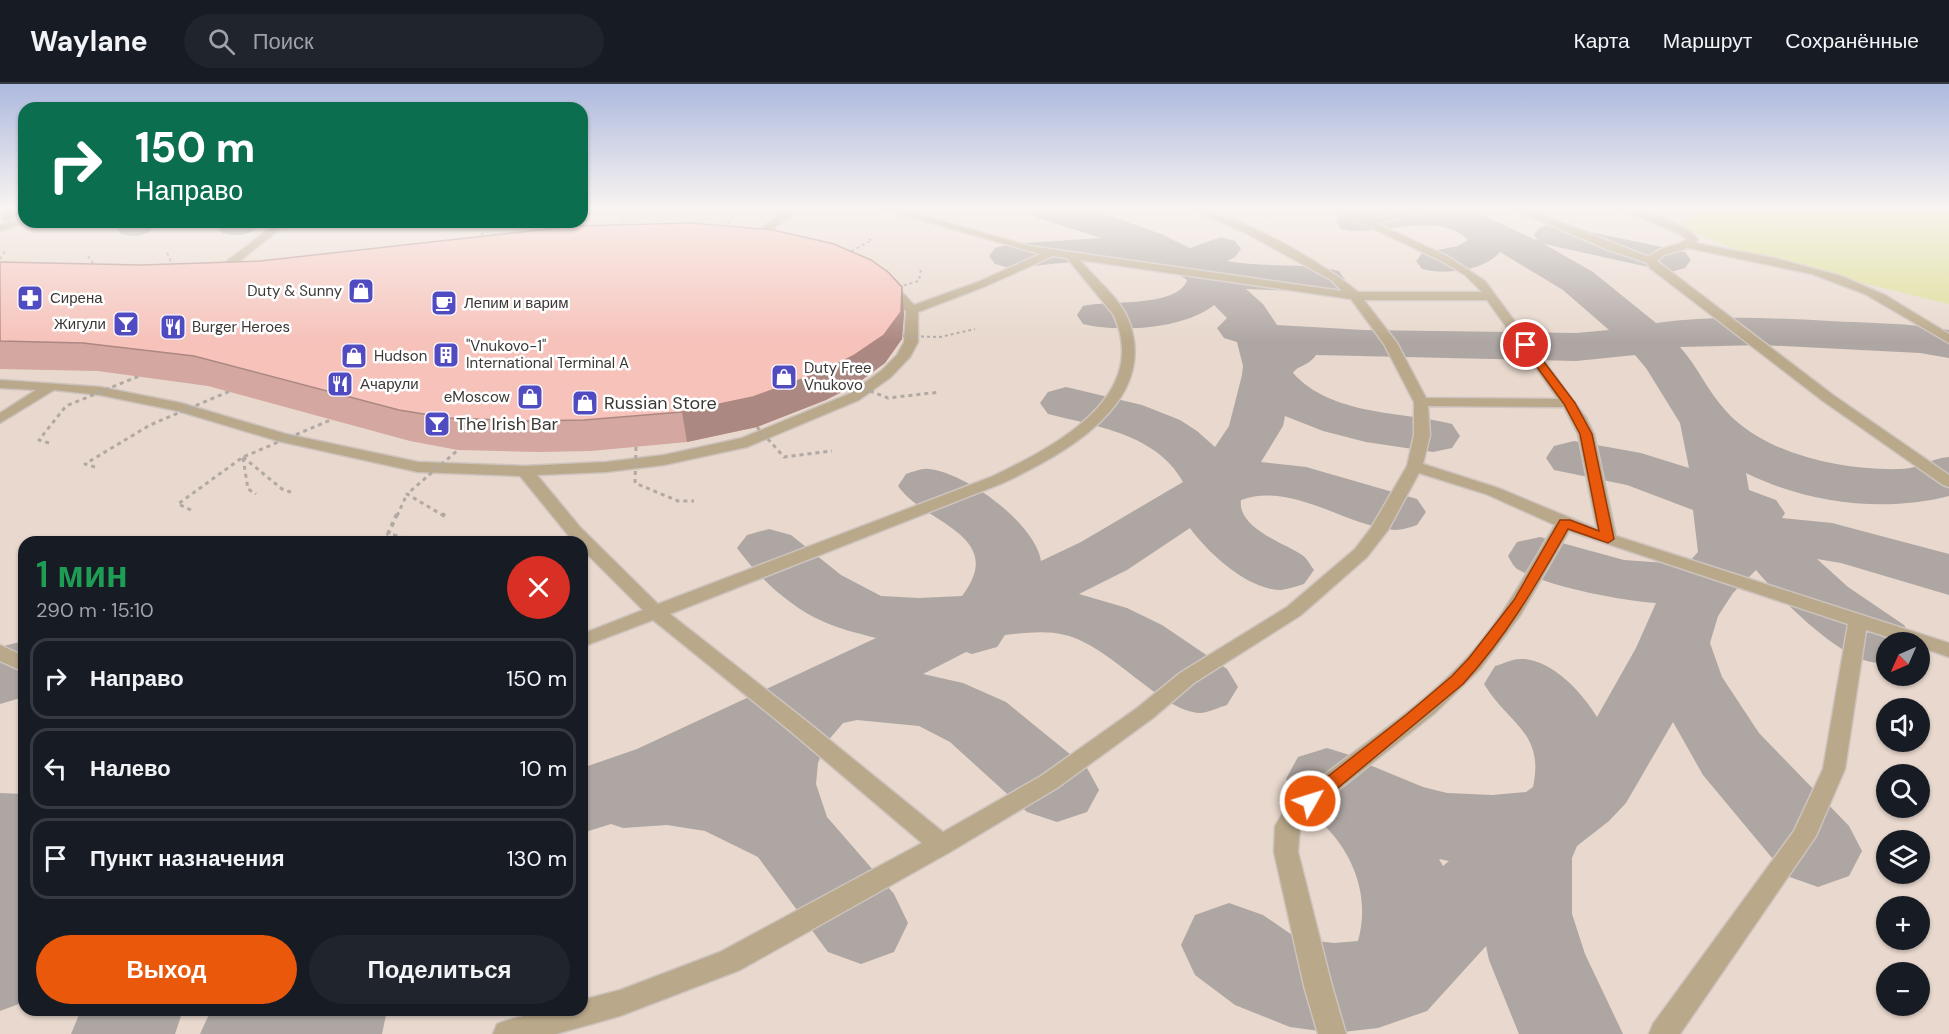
<!DOCTYPE html>
<html lang="ru">
<head>
<meta charset="utf-8">
<style>
	:root { --surface:#171b24; --page:#20242c; --text:#f1f3f6; --muted:#9ea1a6; --line:#363941; --accent:#ea580c }
	body { margin:0; font-family:"DM Sans",sans-serif; background:var(--page); color:var(--text); height:100vh; display:flex; flex-direction:column; font-size:22px; white-space:nowrap }
	* { box-sizing:border-box; margin:0 }
	p { font-size:20px; color:var(--muted) }
	.icon { flex:none; width:33px; height:33px; fill:none; stroke:currentColor; stroke-width:2; stroke-linecap:round; stroke-linejoin:round }
	.map { position:relative; flex:1; overflow:hidden }
	.sheet { position:absolute; left:18px; top:452px; width:570px; height:480px; display:flex; flex-direction:column; background:var(--surface); border-radius:18px; box-shadow:0 2px 4px #0004 }
	.sheet>* { flex:none }
	.guide { position:absolute; left:18px; top:18px; width:570px; height:126px; border-radius:18px; box-shadow:0 2px 4px #0004; background:#0b6e4f; color:#fff; overflow:hidden }
	.needle { width:39px; rotate:225deg }
	.fabs { position:absolute; left:1876px; top:548px; display:grid; gap:12px }
	.fabs a { display:grid; place-items:center; width:54px; height:54px; border-radius:50%; background:var(--surface); box-shadow:0 2px 4px #0004; font-size:30px }
	.pin { position:absolute; display:grid; place-items:center; width:51px; height:51px; color:#fff; margin:-26px; border:3px solid #fff; border-radius:50%; box-shadow:0 2px 6px #0007 }
	.me { position:absolute; width:66px; margin:-33px; rotate:51deg; stroke-linejoin:round; filter:drop-shadow(0 0 4px #0008) }
	.turn { display:flex; align-items:center; gap:21px; height:126px; padding:0 18px; font-size:27px }
	.turn .icon { width:78px; height:78px; stroke-width:2.5 }
	.turn b { display:block; font-size:42px; line-height:51px }
	.round { display:grid; place-items:center; flex:none; width:63px; height:63px; border-radius:32px; background:var(--page) }
	.head { display:flex; align-items:center; justify-content:space-between; height:102px; padding:0 18px }
	h1 { font-size:36px; font-weight:600; line-height:45px; color:#1e9e55 }
	.action { display:flex; gap:12px; margin-top:auto; padding:12px 18px }
	.action a { flex:1; height:69px; border-radius:36px; background:var(--accent); color:#fff; font-size:24px; font-weight:600; line-height:69px; text-align:center }
	.action a+a { background:var(--page); color:var(--text) }
	ul { padding:0; list-style:none }
	li { display:flex; align-items:center; gap:18px; height:81px; margin:0 12px 9px; padding:0 6px; border:3px solid var(--line); border-radius:18px }
	li div { flex:1 }
	li b { display:block; font-size:22px }
	li em { font-style:normal }
	header { display:flex; align-items:center; gap:36px; box-sizing:border-box; height:84px; padding:0 30px; background:var(--surface); border-bottom:2px solid var(--line) }
	header strong { font-size:28px }
	nav { display:flex; gap:33px; margin-inline-start:auto; font-size:21px }
	.search { width:420px; height:54px; background:var(--page); display:flex; align-items:center; gap:15px; box-sizing:border-box; padding:0 21px; border-radius:33px; color:var(--muted); font-size:22px }
	.map>svg:first-child { display:block }
	.built { fill:#e8d8cd; fill-rule:evenodd }
	.green { fill:#dbdd93 }
	.lines { fill:none; stroke-linecap:round; stroke-linejoin:round }
	.taxiway { fill:#aea6a2; fill-rule:evenodd }
	.minor-casing { stroke:#cdc3be; stroke-width:3 }
	.path-far2 { stroke:#b1a9a4; stroke-width:2; stroke-dasharray:3 3; stroke-linecap:butt }
	.path-far1 { stroke:#b1a9a4; stroke-width:3; stroke-dasharray:4 4; stroke-linecap:butt }
	.path { stroke:#b1a9a4; stroke-width:4; stroke-dasharray:4.5 4.5; stroke-linecap:butt }
	.minor { fill:#b9a88a; fill-rule:evenodd }
	.path-bridge-far2 { stroke:#b1a9a4; stroke-width:2; stroke-dasharray:3 3; stroke-linecap:butt }
	.path-bridge-far1 { stroke:#b1a9a4; stroke-width:3; stroke-dasharray:4 4; stroke-linecap:butt }
	.path-bridge { stroke:#b1a9a4; stroke-width:4; stroke-dasharray:4.5 4.5; stroke-linecap:butt }
	.wall { fill:#d4a7a0 }
	.shaded-wall { fill:#ac8882 }
	.building { fill:#f6c2ba; stroke:#ac8882; stroke-width:1.5 }
	.route { fill:#ea580c; stroke:#983908; stroke-width:1.5 }
	.labels { text-anchor:middle; dominant-baseline:central; stroke-width:5; stroke-linejoin:round; paint-order:stroke }
	.far-poi-label { font-size:15px; fill:#3c3836; stroke:#fff; text-anchor:start }
	.poi-label { font-size:18px; fill:#3c3836; stroke:#fff; text-anchor:start }
</style>
</head>
<body>
<header>
<strong>Waylane</strong>
<div class="search"><svg class="icon" aria-label="search" viewBox="0 0 24 24"><circle cx="10" cy="10" r="6"/><path d="M15 15l6 6"/></svg>Поиск</div>
<nav><a>Карта</a><a>Маршрут</a><a>Сохранённые</a></nav>
</header>
<div class="map">
<svg width="1949" height="950" viewBox="0 0 1949 950">
	<rect width="100%" height="100%" fill="#f1e6e0"/>
	<!-- built -->
	<path class="built" d="M0,125H24V138H582V125H1949V950H0ZM24,458H582V926H24ZM1887,558H1920V591H1887ZM1887,624H1920V657H1887ZM1887,690H1920V723H1887ZM1887,756H1920V789H1887ZM1887,822H1920V855H1887ZM1887,888H1920V921H1887Z"/>
	<!-- green -->
	<polygon class="green" points="1724,125 1949,125 1949,220 1759,174 1678,143 1692,132"/>
	<g class="lines">
		<!-- taxiway -->
		<g class="taxiway">
			<polygon points="5,125 24,125 24,138 37,138 19,143 6,140 1,132"/>
			<path d="M1030,125H1090L1161,150L1190,164L1221,153L1235,157L1241,165L1235,173L1227,177C1264,184 1303,178 1339,187L1345,196L1339,205L1324,208L1246,205L1263,220L1277,241L1364,246L1576,249L1609,246L1563,206L1500,168C1484,187 1445,191 1422,185L1416,177L1422,169L1458,162L1468,156C1438,125 1377,154 1341,145L1336,137L1341,129L1357,125H1469L1538,157L1534,151L1540,143L1553,140L1685,168L1691,176L1685,184L1671,188L1544,160L1593,188L1656,239C1714,231 1772,234 1830,237C1870,239 1910,239 1949,246V274L1920,269L1761,261L1680,263C1698,283 1708,308 1726,327C1765,371 1845,387 1901,385C1918,385 1932,374 1949,373V412C1883,429 1807,419 1746,389L1749,406L1776,416L1785,429L1782,434L1832,439L1949,470V511L1841,479L1817,475L1848,503L1904,541L1915,557L1887,558V578C1849,588 1779,513 1756,486L1733,509L1718,532L1710,559L1722,593L1759,649L1849,742L1862,767L1849,792L1818,803L1787,792L1703,691L1673,638L1626,719L1609,737L1577,762L1572,774V830L1585,870L1623,950H1519L1489,876L1486,862L1427,927L1378,944L1334,949L1290,943L1235,921L1195,891L1181,861L1195,831L1229,819L1263,831L1298,855L1334,859L1358,857C1370,814 1355,772 1324,741C1306,723 1299,719 1286,695L1298,673L1327,664L1356,673L1360,677L1423,703L1447,709L1492,711L1526,708L1533,703C1545,648 1508,640 1484,600L1495,582C1503,580 1514,574 1522,575C1553,576 1582,609 1597,633L1636,564L1656,519C1622,517 1549,503 1519,486C1514,484 1511,477 1508,472L1517,458L1540,453L1624,476L1666,479L1689,478L1698,468L1693,426L1627,401L1554,386L1546,374L1554,362L1574,357L1641,369L1689,384L1680,339L1646,284L1635,271L1576,277L1316,271C1309,282 1298,281 1293,289C1332,332 1400,327 1452,340L1460,352L1452,364L1433,368L1366,358L1323,347L1285,332L1283,342L1261,378L1306,383L1417,415L1426,428L1417,441C1411,443 1402,446 1395,446C1347,443 1292,397 1241,416C1237,444 1284,459 1302,471C1307,474 1310,481 1314,486L1304,500C1297,502 1288,505 1281,506C1248,506 1208,469 1190,444L1127,486L1079,510L1127,524L1162,541L1227,585L1238,603L1227,621C1219,623 1208,629 1200,629C1162,628 1110,561 1065,551C1046,546 1024,549 1005,551L997,563L972,570L966,568L923,590L963,599L1006,618L1087,684L1099,706L1087,728L1057,738L1027,728L950,658L919,642L857,636L843,639L826,659L818,679L816,700L827,733L894,810L908,839L894,868L861,880L828,868L758,773L705,747L667,741L623,744L611,740L582,749V684L637,665L876,554C857,549 839,545 822,537C790,523 757,492 737,464L747,451L769,445L791,451L841,491L881,512L919,514L962,512C1009,451 923,439 898,402L906,390C913,388 922,384 929,385C966,389 1035,439 1041,477L1081,458L1183,398C1157,350 1095,342 1048,330L1040,319L1048,308L1066,303L1142,321L1180,336L1197,347L1215,363L1229,342L1242,291L1243,282L1237,258L1224,254L1217,244L1227,234L1214,221C1184,245 1120,249 1083,240L1077,231L1083,222C1107,216 1178,224 1187,196C1182,193 1177,188 1171,186C1133,167 1052,181 1009,184L995,180L989,172L995,164L1009,160L1101,154L1035,133ZM1439,775L1449,777L1443,782Z"/>
			<path d="M118,138H159C149,152 137,154 121,150L115,142Z"/>
			<path d="M219,138H261C252,152 237,153 222,149L216,141Z"/>
			<polygon points="24,557 24,613 0,620 0,563"/>
			<polygon points="0,709 24,710 24,918 0,927"/>
			<polygon points="81,926 183,926 175,950 71,950"/>
			<polygon points="211,926 387,926 382,950 200,950"/>
		</g>
		<!-- minor casing -->
		<g class="minor-casing">
			<g id="minor">
				<polygon points="787,125 799,125 751,162 743,162 743,158"/>
				<path d="M882,125H899L1029,162L1342,207L1331,196L1244,148L1190,125C1231,125 1327,181 1358,208H1482L1465,191L1441,177L1332,125H1346L1369,136L1415,125H1435L1378,140L1449,173L1485,197L1586,334L1594,350L1616,452L1949,559V573L1920,563V558H1903L1866,546L1845,685L1816,752L1680,950H1649L1653,940L1794,747L1823,685L1848,540L1569,447L1521,530L1480,585L1435,629L1318,722L1300,742L1298,768L1332,902L1346,950H1318L1304,902L1274,768L1275,742L1284,727L1295,715C1350,667 1413,631 1464,577C1502,537 1527,487 1555,441L1486,410L1419,389L1388,446L1367,473L1301,531L1194,599L1153,634L1057,704L950,768L740,886L620,932L556,950H493L497,940C527,929 550,926 582,926V916L620,906L720,868L922,759L789,646L653,536L582,563V550L643,526L582,465V458H575L568,451L520,392L418,388L278,357L178,327L100,311L54,306L0,339V329L36,306L0,304V296L100,303L181,319L286,350L418,378L525,382L606,378L664,371L742,354L849,310L881,287L897,271L904,258L906,227L881,204V200C895,197 905,212 914,221L978,198L1040,170ZM1053,172L1067,174L1113,230C1153,313 1052,364 991,393L658,520L580,443L537,391L606,388L664,381L747,363L859,316L891,293L910,273L918,258V228L986,202ZM1080,176L1351,215L1384,260L1414,318V351L1407,382L1371,444L1355,465L1287,523L1180,589L1137,624L1041,692L943,748L805,636L670,530L1003,399C1062,371 1157,321 1130,240C1122,215 1096,196 1080,176ZM1364,216H1487L1558,315L1426,314L1397,259ZM1428,322L1564,323L1578,350L1597,445L1498,404L1423,380L1430,351Z"/>
				<path d="M1512,125H1527L1649,173C1659,162 1675,164 1687,155L1680,150L1620,125C1641,125 1684,139 1698,155L1695,159L1774,174L1841,192L1885,211L1949,250V259L1865,210L1812,190L1688,164L1664,171L1657,177L1833,311L1949,391V403L1943,401L1823,317L1650,184L1647,179L1606,165Z"/>
				<polygon points="24,133 24,138 28,138 0,147 0,141"/>
				<polygon points="278,138 289,138 218,194 210,194 210,190"/>
				<polygon points="0,561 24,572 24,588 0,577"/>
			</g>
		</g>
		<!-- path-far2 -->
		<polyline class="path-far2" points="0,175 5,167"/>
		<!-- path-far1 -->
		<g class="path-far1">
			<polyline points="243,373 282,405 293,409"/>
			<polyline points="243,374 248,405 256,410"/>
			<polyline points="397,432 407,410"/>
		</g>
		<!-- path -->
		<polyline class="path" points="397,430 388,450 403,454"/>
		<!-- minor -->
		<use href="#minor" class="minor"/>
		<!-- path-bridge-far2 -->
		<g class="path-bridge-far2">
			<polyline points="618,143 629,126"/>
			<polyline points="725,145 732,133"/>
			<polyline points="481,150 492,153"/>
			<polyline points="167,169 174,184"/>
			<polyline points="846,170 872,156 866,154"/>
			<polyline points="88,172 97,185"/>
			<polyline points="898,203 919,197 921,185"/>
			<polyline points="903,252 940,253 975,245"/>
		</g>
		<!-- path-bridge-far1 -->
		<g class="path-bridge-far1">
			<polyline points="855,301 888,314 940,308"/>
			<polyline points="757,343 784,373 832,367"/>
			<polyline points="49,359 39,356 66,322 139,292"/>
			<polyline points="636,363 635,399 678,417 694,417"/>
			<polyline points="95,383 85,380 150,341 230,307"/>
			<polyline points="191,426 178,420 243,373 333,335"/>
			<polyline points="444,432 407,410 458,366"/>
		</g>
		<!-- path-bridge -->
		<polyline class="path-bridge" points="442,430 445,432"/>
	</g>
	<!-- wall -->
	<polygon class="wall" points="0,178 904,230 902,255 885,279 855,301 826,316 757,343 687,358 591,367 537,368 458,366 410,357 208,302 98,287 0,285"/>
	<!-- shaded-wall -->
	<polygon class="shaded-wall" points="902,203 904,230 902,255 885,279 855,301 826,316 757,343 687,358 682,328"/>
	<!-- building -->
	<polygon class="building" points="692,139 773,146 834,160 871,176 888,188 902,203 901,228 884,251 853,272 824,287 753,313 682,328 584,336 529,337 448,334 399,326 194,272 83,259 0,257 0,178 141,181 260,177 575,142"/>
	<!-- sky -->
	<linearGradient id="sky" x2="0" y2="1"><stop stop-color="#adb9de"/><stop offset="0.48" stop-color="#f9f4f1"/><stop offset="1" stop-color="#f9f4f1" stop-opacity="0"/></linearGradient>
	<rect width="1949" height="258" fill="url(#sky)"/>
	<!-- route -->
	<path class="route" d="M1522,258H1529L1575,319L1592,350L1614,455L1608,459L1568,445C1537,500 1506,553 1463,600L1316,722L1310,724L1303,722L1301,717L1303,712L1406,631L1452,592L1469,574L1514,516L1560,436H1570L1599,447L1580,350L1564,320L1521,261Z"/>
	<!-- icons -->
	<defs>
		<g id="shop-square" transform="scale(1.35)"><rect x="-9" y="-9" width="18" height="18" rx="4" fill="#514bc2" stroke="#fff"/><path d="M-5-2.5h2.3a2.7 3.5 0 0 1 5.4 0H5L5.5 6h-11ZM-1.5-2.5h3a1.5 2.3 0 0 0-3 0Z" fill="#fff"/></g>
		<g id="pharmacy-square" transform="scale(1.35)"><rect x="-9" y="-9" width="18" height="18" rx="4" fill="#514bc2" stroke="#fff"/><path d="M-2-6h4v4h4v4h-4v4h-4v-4h-4v-4h4Z" fill="#fff"/></g>
		<g id="cafe-square" transform="scale(1.35)"><rect x="-9" y="-9" width="18" height="18" rx="4" fill="#514bc2" stroke="#fff"/><path d="M-5.5-4.5H6V0H3Q3 3.5 0 3.5H-2.5Q-5.5 3.5-5.5 0ZM3-3.2v2h1.7v-2ZM-6 4.5H4V6H-6Z" fill="#fff"/></g>
		<g id="bar-square" transform="scale(1.35)"><rect x="-9" y="-9" width="18" height="18" rx="4" fill="#514bc2" stroke="#fff"/><path d="M-6-5H6L.8 .8V4.5H3.5V6h-7V4.5H-.8V.8Z" fill="#fff"/></g>
		<g id="restaurant-square" transform="scale(1.35)"><rect x="-9" y="-9" width="18" height="18" rx="4" fill="#514bc2" stroke="#fff"/><path d="M-5-6h1v4h1v-4h1v4h1v-4h1v5L-1.5 .5V6h-2V.5L-5-1ZM5-6V6H3V1.5H1.5Q1.5-4 5-6Z" fill="#fff"/></g>
		<g id="building-square" transform="scale(1.35)"><rect x="-9" y="-9" width="18" height="18" rx="4" fill="#514bc2" stroke="#fff"/><path d="M-4-6H4V6H1V3H-1V6H-4ZM-2.5-4.3h1.7v1.8h-1.7ZM.8-4.3h1.7v1.8H.8ZM-2.5-1h1.7V.8h-1.7ZM.8-1h1.7V.8H.8Z" fill="#fff"/></g>
	</defs>
	<g fill-rule="evenodd">
		<use href="#shop-square" x="361" y="207"/>
		<use href="#pharmacy-square" x="30" y="214"/>
		<use href="#cafe-square" x="444" y="219"/>
		<use href="#bar-square" x="126" y="240"/>
		<use href="#restaurant-square" x="173" y="243"/>
		<use href="#building-square" x="446" y="271"/>
		<use href="#shop-square" x="354" y="272"/>
		<use href="#shop-square" x="784" y="293"/>
		<use href="#restaurant-square" x="340" y="300"/>
		<use href="#shop-square" x="530" y="313"/>
		<use href="#shop-square" x="585" y="319"/>
		<use href="#bar-square" x="437" y="340"/>
	</g>
	<g class="labels">
		<!-- far-poi labels -->
		<g class="far-poi-label">
			<text x="342" y="207" text-anchor="end">Duty &amp; Sunny</text>
			<text x="50" y="214">Сирена</text>
			<text x="464" y="219">Лепим и варим</text>
			<text x="106" y="240" text-anchor="end">Жигули</text>
			<text x="192" y="243">Burger Heroes</text>
			<text x="466" y="262">"Vnukovo-1"<tspan x="466" dy="17">International Terminal A</tspan></text>
			<text x="374" y="272">Hudson</text>
			<text x="804" y="284">Duty Free<tspan x="804" dy="17">Vnukovo</tspan></text>
			<text x="360" y="300">Ачарули</text>
			<text x="510" y="313" text-anchor="end">eMoscow</text>
		</g>
		<!-- poi labels -->
		<g class="poi-label">
			<text x="604" y="319">Russian Store</text>
			<text x="456" y="340">The Irish Bar</text>
		</g>
	</g>
</svg>
<div class="fabs">
<a><svg class="needle" viewBox="-14 -14 28 28"><path d="M0-13l5 13h-10z" fill="#e53935"/><path d="M0 13l5-13h-10z" fill="#9ea1a6"/></svg></a>
<a><svg class="icon" aria-label="sound" viewBox="0 0 24 24"><path d="M4 9h4l5-4v14l-5-4H4zM17 9q2 3 0 6"/></svg></a>
<a><svg class="icon" aria-label="search" viewBox="0 0 24 24"><circle cx="10" cy="10" r="6"/><path d="M15 15l6 6"/></svg></a>
<a><svg class="icon" aria-label="layers" viewBox="0 0 24 24"><path d="M12 4l9 5-9 5-9-5zM3 14l9 5 9-5"/></svg></a>
<a>+</a>
<a>−</a>
</div>
<div class="pin" style="left:1526px;top:261px;background:#d93025"><svg class="icon" aria-label="arrive" viewBox="0 0 24 24"><path d="M6 21V4h12l-3 4 3 4H6"/></svg></div>
<svg class="me" style="left:1310px;top:717px" viewBox="-20 -20 40 40"><circle r="17" fill="#ea580c" stroke="#fff" stroke-width="3"/><path d="M0-11L8 9 0 5-8 9z" fill="#fff"/></svg>
<div class="guide">
<div class="turn"><svg class="icon" aria-label="right" viewBox="0 0 24 24"><path d="M7 20v-9h11M14 6l5 5-5 5"/></svg><div><b>150 m</b>Направо</div></div>
</div>
<section class="sheet">
<div class="head"><div><h1>1 мин</h1><p>290 m · 15:10</p></div><a class="round" style="background:#d93025;color:#fff"><svg class="icon" aria-label="close" viewBox="0 0 24 24"><path d="M6 6l12 12M18 6L6 18"/></svg></a></div>
<ul>
<li><svg class="icon" aria-label="right" viewBox="0 0 24 24"><path d="M7 20v-9h11M14 6l5 5-5 5"/></svg><div><b>Направо</b></div><em>150 m</em></li>
<li><svg class="icon" aria-label="left" viewBox="0 0 24 24"><path d="M17 20v-9H6M10 6l-5 5 5 5"/></svg><div><b>Налево</b></div><em>10 m</em></li>
<li><svg class="icon" aria-label="arrive" viewBox="0 0 24 24"><path d="M6 21V4h12l-3 4 3 4H6"/></svg><div><b>Пункт назначения</b></div><em>130 m</em></li>
</ul>
<div class="action"><a>Выход</a><a>Поделиться</a></div>
</section>
</div>
</body>
</html>
